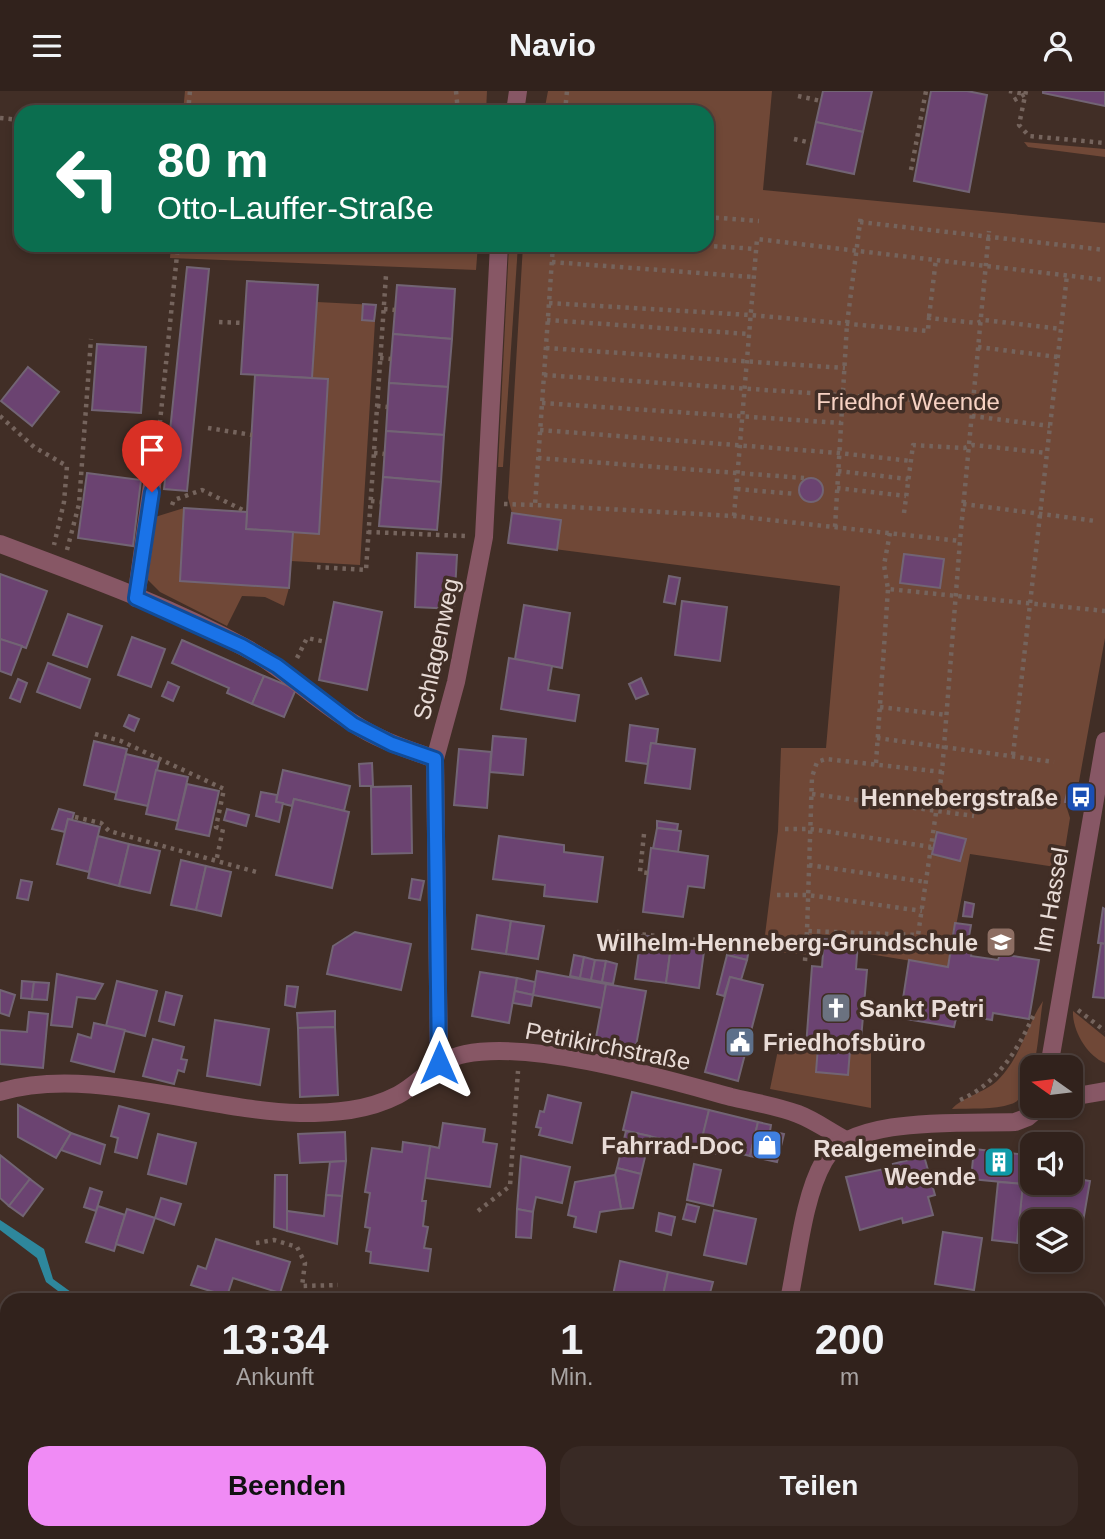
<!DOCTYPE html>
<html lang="de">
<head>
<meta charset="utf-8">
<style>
	:root { --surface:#31221c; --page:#392a25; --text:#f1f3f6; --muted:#a8a4a3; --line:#4c3f3b; --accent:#f08bf5 }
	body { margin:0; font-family:Helvetica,sans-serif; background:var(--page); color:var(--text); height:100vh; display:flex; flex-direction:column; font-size:26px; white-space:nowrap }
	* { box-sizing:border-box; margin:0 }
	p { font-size:23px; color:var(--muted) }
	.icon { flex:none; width:38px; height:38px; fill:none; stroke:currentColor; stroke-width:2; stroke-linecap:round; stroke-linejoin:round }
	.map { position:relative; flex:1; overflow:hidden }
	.details { position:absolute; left:0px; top:1202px; width:1106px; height:247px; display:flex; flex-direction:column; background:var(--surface); border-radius:21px 21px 0 0; box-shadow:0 4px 10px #0003,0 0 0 2px var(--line) }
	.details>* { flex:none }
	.guide { position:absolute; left:14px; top:14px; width:700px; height:147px; border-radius:21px; box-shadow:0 4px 10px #0003,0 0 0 2px var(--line); background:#0b6e4f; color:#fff; overflow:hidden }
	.needle { width:46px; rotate:284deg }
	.controls { position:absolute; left:1020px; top:964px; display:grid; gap:14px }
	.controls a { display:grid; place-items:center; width:63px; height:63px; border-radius:14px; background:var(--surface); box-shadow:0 4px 10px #0003,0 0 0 2px var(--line); font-size:35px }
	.pin { position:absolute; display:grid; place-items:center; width:60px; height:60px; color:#fff; margin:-72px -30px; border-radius:50% 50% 50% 0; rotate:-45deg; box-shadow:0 0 7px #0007 }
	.pin .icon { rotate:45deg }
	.me { position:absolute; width:77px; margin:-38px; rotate:0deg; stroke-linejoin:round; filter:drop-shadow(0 0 5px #0008) }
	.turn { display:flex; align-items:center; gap:24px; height:147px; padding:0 28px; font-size:32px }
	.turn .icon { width:91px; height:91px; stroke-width:2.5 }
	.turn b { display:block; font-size:49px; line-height:60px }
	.eta { display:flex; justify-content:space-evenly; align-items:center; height:119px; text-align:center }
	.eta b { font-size:42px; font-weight:700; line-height:49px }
	.button { display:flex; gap:14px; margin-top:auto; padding:14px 28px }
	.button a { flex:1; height:80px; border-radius:21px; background:var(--accent); color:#111; font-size:28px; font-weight:700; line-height:80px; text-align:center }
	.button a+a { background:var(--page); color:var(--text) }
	header { display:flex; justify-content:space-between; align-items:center; height:91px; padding:0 28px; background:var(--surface); font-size:32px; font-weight:700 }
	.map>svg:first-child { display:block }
	.green { fill:#704837 }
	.water { fill:#2e879c }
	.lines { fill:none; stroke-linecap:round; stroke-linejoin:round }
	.stream { stroke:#2e879c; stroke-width:8 }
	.building { fill:#6b4371; stroke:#726474; stroke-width:2 }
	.path { stroke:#75645d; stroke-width:4.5; stroke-dasharray:3.5 5; stroke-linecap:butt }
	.service { stroke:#875765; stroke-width:10 }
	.minor { stroke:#875765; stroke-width:18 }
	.tertiary { stroke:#875765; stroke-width:18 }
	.route-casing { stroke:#114b97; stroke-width:18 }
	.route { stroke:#1a73e8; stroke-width:12 }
	.labels { text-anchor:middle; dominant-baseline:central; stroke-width:7; stroke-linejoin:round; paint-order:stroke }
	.park-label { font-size:24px; fill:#f7d2c3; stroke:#412e26 }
	.street-label { font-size:24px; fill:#e9dcd7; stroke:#412e26 }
	.poi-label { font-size:24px; font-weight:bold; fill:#e9dcd7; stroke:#412e26; text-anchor:end }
</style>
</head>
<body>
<header><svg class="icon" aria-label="menu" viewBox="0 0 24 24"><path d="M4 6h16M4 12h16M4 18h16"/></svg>Navio<svg class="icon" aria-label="person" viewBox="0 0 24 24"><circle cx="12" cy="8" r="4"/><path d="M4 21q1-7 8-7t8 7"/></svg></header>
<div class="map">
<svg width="1105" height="1448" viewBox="0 0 1105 1448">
	<rect width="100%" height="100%" fill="#412e26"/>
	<!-- green -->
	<g class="green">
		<polygon points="185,0 487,0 486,21 183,21"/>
		<polygon points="548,0 772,0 763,99 1105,132 1105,547 1078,696 1069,695 1065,711 1070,727 1062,777 970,763 948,876 863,862 861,846 812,843 812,864 763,860 778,740 781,657 826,657 840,495 508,452 512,422 508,407 523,154 707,154 707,21 544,21"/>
		<polygon points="1024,51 1105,58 1105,66 1028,56"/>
		<polygon points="171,154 478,154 476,179 170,167"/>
		<polygon points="509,154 518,154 503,376 498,376"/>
		<polygon points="317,211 376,214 360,474 291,470 293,441 319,442 328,288 312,287"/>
		<polygon points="184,417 180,490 289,497 284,515 265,506 242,505 227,535 160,501 147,488 155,426"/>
		<path d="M1043,910C1038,935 1038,1005 1011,1013C994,1019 970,1017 952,1018C961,1007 985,1001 997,990C1022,965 1026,935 1043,910Z"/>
		<path d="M1073,920L1105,946V972C1087,965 1072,939 1073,920Z"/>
		<polygon points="779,954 818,956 817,981 847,984 850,959 871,961 871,1017 770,998"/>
	</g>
	<!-- water -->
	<polygon class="water" points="0,1129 44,1158 53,1188 82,1209 70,1209 46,1191 37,1167 0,1139"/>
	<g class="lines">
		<!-- stream -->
		<polyline class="stream" points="280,1448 281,1445"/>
	</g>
	<!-- building -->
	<g class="building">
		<polygon points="823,0 872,0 863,41 816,31"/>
		<polygon points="931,0 967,0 987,4 969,101 914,90"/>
		<polygon points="1043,0 1105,0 1105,15 1043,2"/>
		<polygon points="816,31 863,41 854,83 807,73"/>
		<polygon points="187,176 209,178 187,400 164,398"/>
		<polygon points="247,190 318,194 312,287 241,283"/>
		<polygon points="397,194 455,198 452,248 393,243"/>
		<polygon points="363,213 376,214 374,230 362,229"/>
		<polygon points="393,243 452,248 448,296 389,292"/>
		<polygon points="97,253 146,256 141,322 92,319"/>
		<polygon points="28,276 59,301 32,335 1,310"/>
		<polygon points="255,284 328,288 319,443 246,438"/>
		<polygon points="389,292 448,296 444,344 386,340"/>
		<polygon points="386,340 444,344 441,391 383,386"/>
		<polygon points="87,382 141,389 133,455 78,447"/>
		<polygon points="383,386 441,391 437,439 379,435"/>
		<circle cx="811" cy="399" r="12"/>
		<polygon points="184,417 247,421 246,438 293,441 289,497 180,490"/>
		<polygon points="512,422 561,429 557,459 508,452"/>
		<polygon points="417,462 457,464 454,518 415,516"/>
		<polygon points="904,463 944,468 940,497 900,492"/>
		<polygon points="0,483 47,500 26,557 0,548"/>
		<polygon points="669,485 680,487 675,513 664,511"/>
		<polygon points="682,510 727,516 720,570 675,564"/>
		<polygon points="334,511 382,521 367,599 319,589"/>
		<polygon points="524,514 570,522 562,577 515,568"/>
		<polygon points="68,523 102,535 87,576 53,564"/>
		<polygon points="132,546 165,558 151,596 118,584"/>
		<polygon points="0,548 22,555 11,584 0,580"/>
		<polygon points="182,549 264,585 252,613 227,602 229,597 172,572"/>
		<polygon points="509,567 552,575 548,599 579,604 575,630 501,618"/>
		<polygon points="48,572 90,588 80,617 37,601"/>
		<polygon points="264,585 296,598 284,626 252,613"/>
		<polygon points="641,587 648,603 636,608 629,593"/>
		<polygon points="18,588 27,592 20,611 10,607"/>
		<polygon points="168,591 179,596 173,610 162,605"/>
		<polygon points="129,624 139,628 134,640 124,635"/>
		<polygon points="630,634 658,638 656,653 651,652 648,673 626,670"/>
		<polygon points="493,645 526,648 523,684 490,681"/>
		<polygon points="94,650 127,658 117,702 84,694"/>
		<polygon points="651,652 695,658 690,698 645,692"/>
		<polygon points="459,658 491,661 487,717 454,714"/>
		<polygon points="126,663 159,671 148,715 115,708"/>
		<polygon points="372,672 373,695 360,695 359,673"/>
		<polygon points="156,679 188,686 178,730 146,723"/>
		<polygon points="283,679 350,695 344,720 294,708 292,715 276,711"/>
		<polygon points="187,693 219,700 209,745 176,738"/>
		<polygon points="1069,694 1078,696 1074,713 1065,711"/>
		<polygon points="411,695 412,762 372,763 371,696"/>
		<polygon points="261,701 277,704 276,711 283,712 279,731 256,725"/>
		<polygon points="294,708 349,721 332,797 276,784"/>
		<polygon points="59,718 74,722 72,729 68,728 65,741 52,738"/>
		<polygon points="227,718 249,724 246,735 224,729"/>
		<polygon points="68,728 100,736 89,781 57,773"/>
		<polygon points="657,730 678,733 677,739 657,737"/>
		<polygon points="657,737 681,740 678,761 653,758"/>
		<polygon points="937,741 966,748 960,770 932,763"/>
		<polygon points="98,745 129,753 119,795 88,787"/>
		<polygon points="499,745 564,754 564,761 603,766 597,811 544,805 545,794 493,788"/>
		<polygon points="129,753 160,760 150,802 119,795"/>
		<polygon points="651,757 708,765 704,797 688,795 683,826 643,821"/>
		<polygon points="181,769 206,775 196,819 171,814"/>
		<polygon points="206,775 231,781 221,825 196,819"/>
		<polygon points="412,788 424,790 420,809 409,807"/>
		<polygon points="21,789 32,791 28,809 17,807"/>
		<polygon points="965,811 974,813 972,826 963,825"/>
		<polygon points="1103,817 1105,818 1105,853 1098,852"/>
		<polygon points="477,824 511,830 506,863 472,858"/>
		<polygon points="511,830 544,835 538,868 506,863"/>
		<polygon points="955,832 971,834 967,857 972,858 971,865 998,869 1000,863 1039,869 1029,928 993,922 992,929 957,923 954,936 900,927 909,869 948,876"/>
		<polygon points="355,841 411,853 401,899 327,883 333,855"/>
		<polygon points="641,844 672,848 666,892 635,888"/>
		<polygon points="672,848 705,853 699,897 666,892"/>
		<polygon points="824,848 858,851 856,878 867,879 860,960 850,959 848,984 816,981 818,956 806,956 812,875 822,876"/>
		<polygon points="1101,852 1105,853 1105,907 1093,906"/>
		<polygon points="730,853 749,858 747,869 727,864"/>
		<polygon points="574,864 584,866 580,887 570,885"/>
		<polygon points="727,864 747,869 741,889 730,886 724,905 717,903"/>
		<polygon points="584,866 595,869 591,889 580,887"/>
		<polygon points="595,869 606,870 602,891 591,889"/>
		<polygon points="606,870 617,873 613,893 602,891"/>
		<polygon points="537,880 606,893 602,917 533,904"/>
		<polygon points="480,881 517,887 509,932 472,925"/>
		<polygon points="57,883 103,893 95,908 77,906 72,936 51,934"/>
		<polygon points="730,886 763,894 738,990 705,981"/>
		<polygon points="517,887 535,891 533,904 515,900"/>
		<polygon points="22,890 34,891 32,908 21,907"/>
		<polygon points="117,890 157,900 145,945 106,935"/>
		<polygon points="34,891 49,892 47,909 32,908"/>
		<polygon points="606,893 646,900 635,960 595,952"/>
		<polygon points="287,895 298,896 295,916 285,914"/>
		<polygon points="0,899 15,904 9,925 0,922"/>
		<polygon points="515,900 533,904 531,915 513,912"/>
		<polygon points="166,901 182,905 174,934 159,930"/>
		<polygon points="335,920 335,936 298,937 297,922"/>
		<polygon points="29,921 48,923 43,977 0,973 0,939 27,941"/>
		<polygon points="215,929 269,938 260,994 207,985"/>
		<polygon points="94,932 125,939 114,981 71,970 78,943 91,947"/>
		<polygon points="335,936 338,1004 300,1006 298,937"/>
		<polygon points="153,948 184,956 181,968 187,969 184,981 178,979 174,993 143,985"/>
		<polygon points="632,1001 709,1019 700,1057 623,1039"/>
		<polygon points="548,1004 581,1012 572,1052 539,1044 541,1037 536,1036 540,1020 544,1021"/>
		<polygon points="18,1014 71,1042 56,1067 18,1046"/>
		<polygon points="119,1015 149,1023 137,1067 115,1061 118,1047 111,1045"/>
		<polygon points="709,1019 758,1031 750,1065 726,1059 724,1064 708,1061 710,1053 701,1051"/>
		<polygon points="758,1031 771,1034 770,1040 784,1043 777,1071 750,1065"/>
		<polygon points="443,1032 485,1038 483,1051 497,1053 490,1096 425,1087 430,1055 439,1057"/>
		<polygon points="626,1040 650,1045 641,1083 617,1077"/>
		<polygon points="345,1041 346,1070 300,1072 298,1043"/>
		<polygon points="71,1042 105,1054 100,1073 61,1059"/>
		<polygon points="158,1043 196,1052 186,1093 148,1083"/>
		<polygon points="403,1051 430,1055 422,1110 426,1110 423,1135 428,1136 424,1157 431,1158 428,1180 370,1172 371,1161 366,1160 370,1137 365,1136 370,1102 365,1101 372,1057 402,1061"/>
		<polygon points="974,1058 1026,1064 1023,1093 971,1088"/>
		<polygon points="0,1064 30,1088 9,1115 0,1107"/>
		<polygon points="521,1065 570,1076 562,1112 536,1106 533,1121 517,1118"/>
		<polygon points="924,1065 935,1104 928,1106 933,1124 903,1132 902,1127 860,1139 846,1086 894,1076 893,1073"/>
		<polygon points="346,1070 342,1105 326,1104 330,1071"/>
		<polygon points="694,1073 721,1079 713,1115 687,1109"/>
		<polygon points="617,1077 641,1083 633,1117 621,1118 615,1084"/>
		<polygon points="1024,1079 1032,1080 1032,1092 1071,1092 1071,1087 1090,1090 1081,1142 1071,1140 1071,1130 1032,1130 1032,1134 1019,1131"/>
		<polygon points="275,1084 287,1084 287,1140 274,1136"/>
		<polygon points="615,1084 621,1118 600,1121 596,1141 574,1136 576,1126 568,1124 575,1091"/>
		<polygon points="30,1088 43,1098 23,1125 9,1115"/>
		<polygon points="998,1091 1023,1093 1017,1152 992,1149"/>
		<polygon points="90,1097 102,1101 96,1120 84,1116"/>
		<polygon points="326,1104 342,1105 337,1153 287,1140 287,1120 324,1125"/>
		<polygon points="161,1107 181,1113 174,1134 155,1127"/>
		<polygon points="687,1113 699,1116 695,1131 683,1128"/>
		<polygon points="98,1115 125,1124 114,1160 86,1151"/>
		<polygon points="127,1118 155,1127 143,1162 116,1153"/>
		<polygon points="517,1118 533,1121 531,1147 516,1146"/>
		<polygon points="714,1119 756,1128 746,1173 704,1164"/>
		<polygon points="659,1122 675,1126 671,1144 656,1140"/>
		<polygon points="943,1141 982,1147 974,1199 935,1193"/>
		<polygon points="216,1148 290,1171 280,1202 233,1187 227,1205 191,1194 198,1175 206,1178"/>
		<polygon points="620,1170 668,1181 662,1209 612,1209"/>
		<polygon points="668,1181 713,1191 708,1209 662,1209"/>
		<polygon points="826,1203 881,1208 881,1209 826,1209"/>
		<polygon points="0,1338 7,1340 4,1363 0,1362"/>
		<polygon points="0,1376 7,1378 7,1442 12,1442 10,1448 0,1448"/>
		<polygon points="63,1442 87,1442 86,1448 62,1446"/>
		<rect x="136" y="1442" width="54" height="6"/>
		<polygon points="226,1442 267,1442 269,1448 228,1448"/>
		<polygon points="318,1442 357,1442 357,1445 319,1448"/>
		<rect x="478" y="1442" width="53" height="6"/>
		<rect x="618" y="1442" width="34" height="6"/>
		<polygon points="767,1442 836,1442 834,1448 775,1448 776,1444"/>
		<polygon points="1014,1442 1046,1442 1044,1448"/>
	</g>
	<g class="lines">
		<!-- path -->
		<g class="path">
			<polyline points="456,0 458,21"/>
			<polyline points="1009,0 1025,3 1011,11"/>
			<polyline points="1026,0 1019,34 1029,45 1105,52"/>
			<polyline points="798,5 821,10"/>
			<polyline points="188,21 190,0"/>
			<polyline points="565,21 567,0"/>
			<polyline points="0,27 21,29"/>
			<polyline points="794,48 812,52"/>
			<polyline points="911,79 926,0"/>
			<polyline points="707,126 759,130"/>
			<polyline points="860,131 1105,159"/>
			<polyline points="372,154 391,158 407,154"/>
			<polyline points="553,154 535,414 734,425 960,450"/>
			<polyline points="697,154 756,158"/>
			<polyline points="552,171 753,186"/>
			<polyline points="549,212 750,224 928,240 929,227 977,232 984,229 1061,238"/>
			<polyline points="384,218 395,219"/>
			<polyline points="929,226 936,168"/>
			<polyline points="547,229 749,243"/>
			<polyline points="219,231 244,232"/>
			<polyline points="978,256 1058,266"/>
			<polyline points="546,257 845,277"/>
			<polyline points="380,267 391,268"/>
			<polyline points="544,284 973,313"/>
			<polyline points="542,312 841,332"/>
			<polyline points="377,315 387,316"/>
			<polyline points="0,325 34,356 67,375 64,411 54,454"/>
			<polyline points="972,325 1050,335"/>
			<polyline points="208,337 252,344"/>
			<polyline points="540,339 839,362 911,370"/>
			<polyline points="159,341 178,154"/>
			<polyline points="374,362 384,363"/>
			<polyline points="538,367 804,387"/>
			<polyline points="838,380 908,388"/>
			<polyline points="837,397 906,405"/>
			<polyline points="737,398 796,403"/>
			<polyline points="371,410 380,411"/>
			<polyline points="504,413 535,414"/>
			<polyline points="963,413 1096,430"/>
			<polyline points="172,414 174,409 202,399 247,421"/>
			<polyline points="904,422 913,354 964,357 973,354 1047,362"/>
			<polyline points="734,425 757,148 1105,189"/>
			<polyline points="835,436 847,233 861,124"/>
			<polyline points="368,441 465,445"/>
			<polyline points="890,442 884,474 888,498 1105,520"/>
			<polyline points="67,459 79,413 91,248"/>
			<polyline points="317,476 366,479 386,184"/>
			<polyline points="297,567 307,547 326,551"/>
			<polyline points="880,616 947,624"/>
			<polyline points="95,643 121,650 224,698 216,736 223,738 216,771"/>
			<polyline points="877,647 1054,671"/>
			<polyline points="1013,664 1067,184"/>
			<polyline points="876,672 888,498"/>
			<polyline points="942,681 826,668 817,671 812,686 807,840 918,844 942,681 960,450 989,140"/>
			<polyline points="812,703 974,725"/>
			<polyline points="75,726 101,732 109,740 260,782"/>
			<polyline points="785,738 810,738 931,756"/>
			<polyline points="644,743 640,781 648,782"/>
			<polyline points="809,774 926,791"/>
			<polyline points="777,804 808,804 922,820"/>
			<polyline points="617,841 719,851"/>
			<polyline points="805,870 807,840"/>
			<polyline points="1078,919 1105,940"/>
			<path d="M960,1009C997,993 1018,959 1034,923"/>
			<polyline points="1037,1042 1043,1054"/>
			<polyline points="478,1120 510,1095 518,980"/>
			<polyline points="256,1152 274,1149 297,1156 305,1172 302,1195 338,1194"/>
			<polyline points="424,1448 425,1442"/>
		</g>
		<!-- service -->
		<polyline class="service" points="659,1448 659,1442"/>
		<!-- minor -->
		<g class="minor">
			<polyline points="515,21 518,0"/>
			<path d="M0,453C82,484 167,514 244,556C284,577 315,609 353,632C378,649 407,658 435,668"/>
			<polyline points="136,507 157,359"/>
			<polyline points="439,972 435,668 456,591 484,446 499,154"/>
			<path d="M0,1001C89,974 206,1020 300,1022C334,1022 367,1020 398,1004C422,991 436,969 465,963C533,949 662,987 731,1006C752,1011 777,1015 798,1023C814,1029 829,1040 844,1048"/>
			<polyline points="1071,1006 1105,1000"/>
		</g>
		<!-- tertiary -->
		<g class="tertiary">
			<polyline points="1049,976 1105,650"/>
			<path d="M789,1209C798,1167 803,1107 824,1070C849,1024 967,1033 1015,1031L1028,1026L1041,1015"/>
			<polyline points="741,1448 742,1442"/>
		</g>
	</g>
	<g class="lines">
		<!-- route casing -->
		<g class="route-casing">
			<polyline id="route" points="152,401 136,507 242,555 277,575 353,633 392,653 435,668 439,972"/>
		</g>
		<!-- route -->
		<use href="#route" class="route"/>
	</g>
	<!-- icons -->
	<defs>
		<g id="bus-square" transform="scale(1.575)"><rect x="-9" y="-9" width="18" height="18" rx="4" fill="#1a4fb4" stroke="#412e26"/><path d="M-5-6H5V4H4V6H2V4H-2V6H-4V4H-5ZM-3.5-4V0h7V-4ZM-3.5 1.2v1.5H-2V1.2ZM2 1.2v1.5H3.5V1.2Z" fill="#fff"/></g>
		<g id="school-square" transform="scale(1.575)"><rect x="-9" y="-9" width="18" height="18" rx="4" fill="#8d6e63" stroke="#412e26"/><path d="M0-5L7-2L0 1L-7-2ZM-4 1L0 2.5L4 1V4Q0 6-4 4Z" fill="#fff"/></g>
		<g id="church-square" transform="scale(1.575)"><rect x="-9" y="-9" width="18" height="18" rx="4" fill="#6b7280" stroke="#412e26"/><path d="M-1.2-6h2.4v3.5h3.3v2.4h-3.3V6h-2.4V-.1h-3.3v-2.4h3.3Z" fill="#fff"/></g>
		<g id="civic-square" transform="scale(1.575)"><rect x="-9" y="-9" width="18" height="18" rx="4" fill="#5c6f8a" stroke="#412e26"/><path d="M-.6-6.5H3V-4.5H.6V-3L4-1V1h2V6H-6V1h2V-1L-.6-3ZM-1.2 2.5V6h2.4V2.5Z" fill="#fff"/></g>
		<g id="shop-square" transform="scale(1.575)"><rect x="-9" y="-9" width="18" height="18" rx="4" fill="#3f7fe0" stroke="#412e26"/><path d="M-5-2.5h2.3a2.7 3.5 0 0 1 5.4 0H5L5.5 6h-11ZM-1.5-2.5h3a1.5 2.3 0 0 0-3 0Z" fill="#fff"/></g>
		<g id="building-square" transform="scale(1.575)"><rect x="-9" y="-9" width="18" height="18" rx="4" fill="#0f9aa8" stroke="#412e26"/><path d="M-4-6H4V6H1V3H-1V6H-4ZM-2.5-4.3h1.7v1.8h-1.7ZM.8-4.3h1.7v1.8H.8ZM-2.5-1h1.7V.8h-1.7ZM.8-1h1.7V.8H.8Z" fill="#fff"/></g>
	</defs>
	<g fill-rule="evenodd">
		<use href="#bus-square" x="1081" y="706"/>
		<use href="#school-square" x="1001" y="851"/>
		<use href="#church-square" x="836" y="917"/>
		<use href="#civic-square" x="740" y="951"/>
		<use href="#shop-square" x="767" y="1054"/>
		<use href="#building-square" x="999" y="1071"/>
	</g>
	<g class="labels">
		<!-- park labels -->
		<g class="park-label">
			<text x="908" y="310">Friedhof Weende</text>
		</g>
		<!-- street labels -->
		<g class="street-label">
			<text transform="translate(436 558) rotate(-78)">Schlagenweg</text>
			<text transform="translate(1051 809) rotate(-80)">Im Hassel</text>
			<text transform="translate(608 955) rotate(11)">Petrikirchstraße</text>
		</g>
		<!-- poi labels -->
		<g class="poi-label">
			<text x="1058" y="706">Hennebergstraße</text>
			<text x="978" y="851">Wilhelm-Henneberg-Grundschule</text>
			<text x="859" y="917" text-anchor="start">Sankt Petri</text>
			<text x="763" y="951" text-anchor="start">Friedhofsbüro</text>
			<text x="744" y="1054">Fahrrad-Doc</text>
			<text x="976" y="1057">Realgemeinde<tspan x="976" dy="28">Weende</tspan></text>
		</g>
	</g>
</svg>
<div class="controls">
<a><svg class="needle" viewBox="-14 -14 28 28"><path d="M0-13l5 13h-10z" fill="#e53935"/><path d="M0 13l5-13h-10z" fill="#a8a4a3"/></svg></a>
<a><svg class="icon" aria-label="sound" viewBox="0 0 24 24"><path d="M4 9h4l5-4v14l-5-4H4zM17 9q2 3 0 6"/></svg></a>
<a><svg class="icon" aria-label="layers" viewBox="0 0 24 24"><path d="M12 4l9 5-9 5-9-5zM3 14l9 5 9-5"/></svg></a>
</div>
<div class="pin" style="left:152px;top:401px;background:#d93025"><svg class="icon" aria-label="arrive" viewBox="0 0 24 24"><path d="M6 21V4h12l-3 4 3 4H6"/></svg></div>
<svg class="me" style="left:439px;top:972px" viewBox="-20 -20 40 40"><path d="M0-17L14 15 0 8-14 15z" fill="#1a73e8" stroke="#fff" stroke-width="4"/></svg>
<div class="guide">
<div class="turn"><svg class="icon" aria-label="left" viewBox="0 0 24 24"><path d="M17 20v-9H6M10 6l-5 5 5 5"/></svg><div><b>80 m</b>Otto-Lauffer-Straße</div></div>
</div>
<section class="details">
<div class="eta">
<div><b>13:34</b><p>Ankunft</p></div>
<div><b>1</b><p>Min.</p></div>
<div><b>200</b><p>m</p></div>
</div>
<div class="button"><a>Beenden</a><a>Teilen</a></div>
</section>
</div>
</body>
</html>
